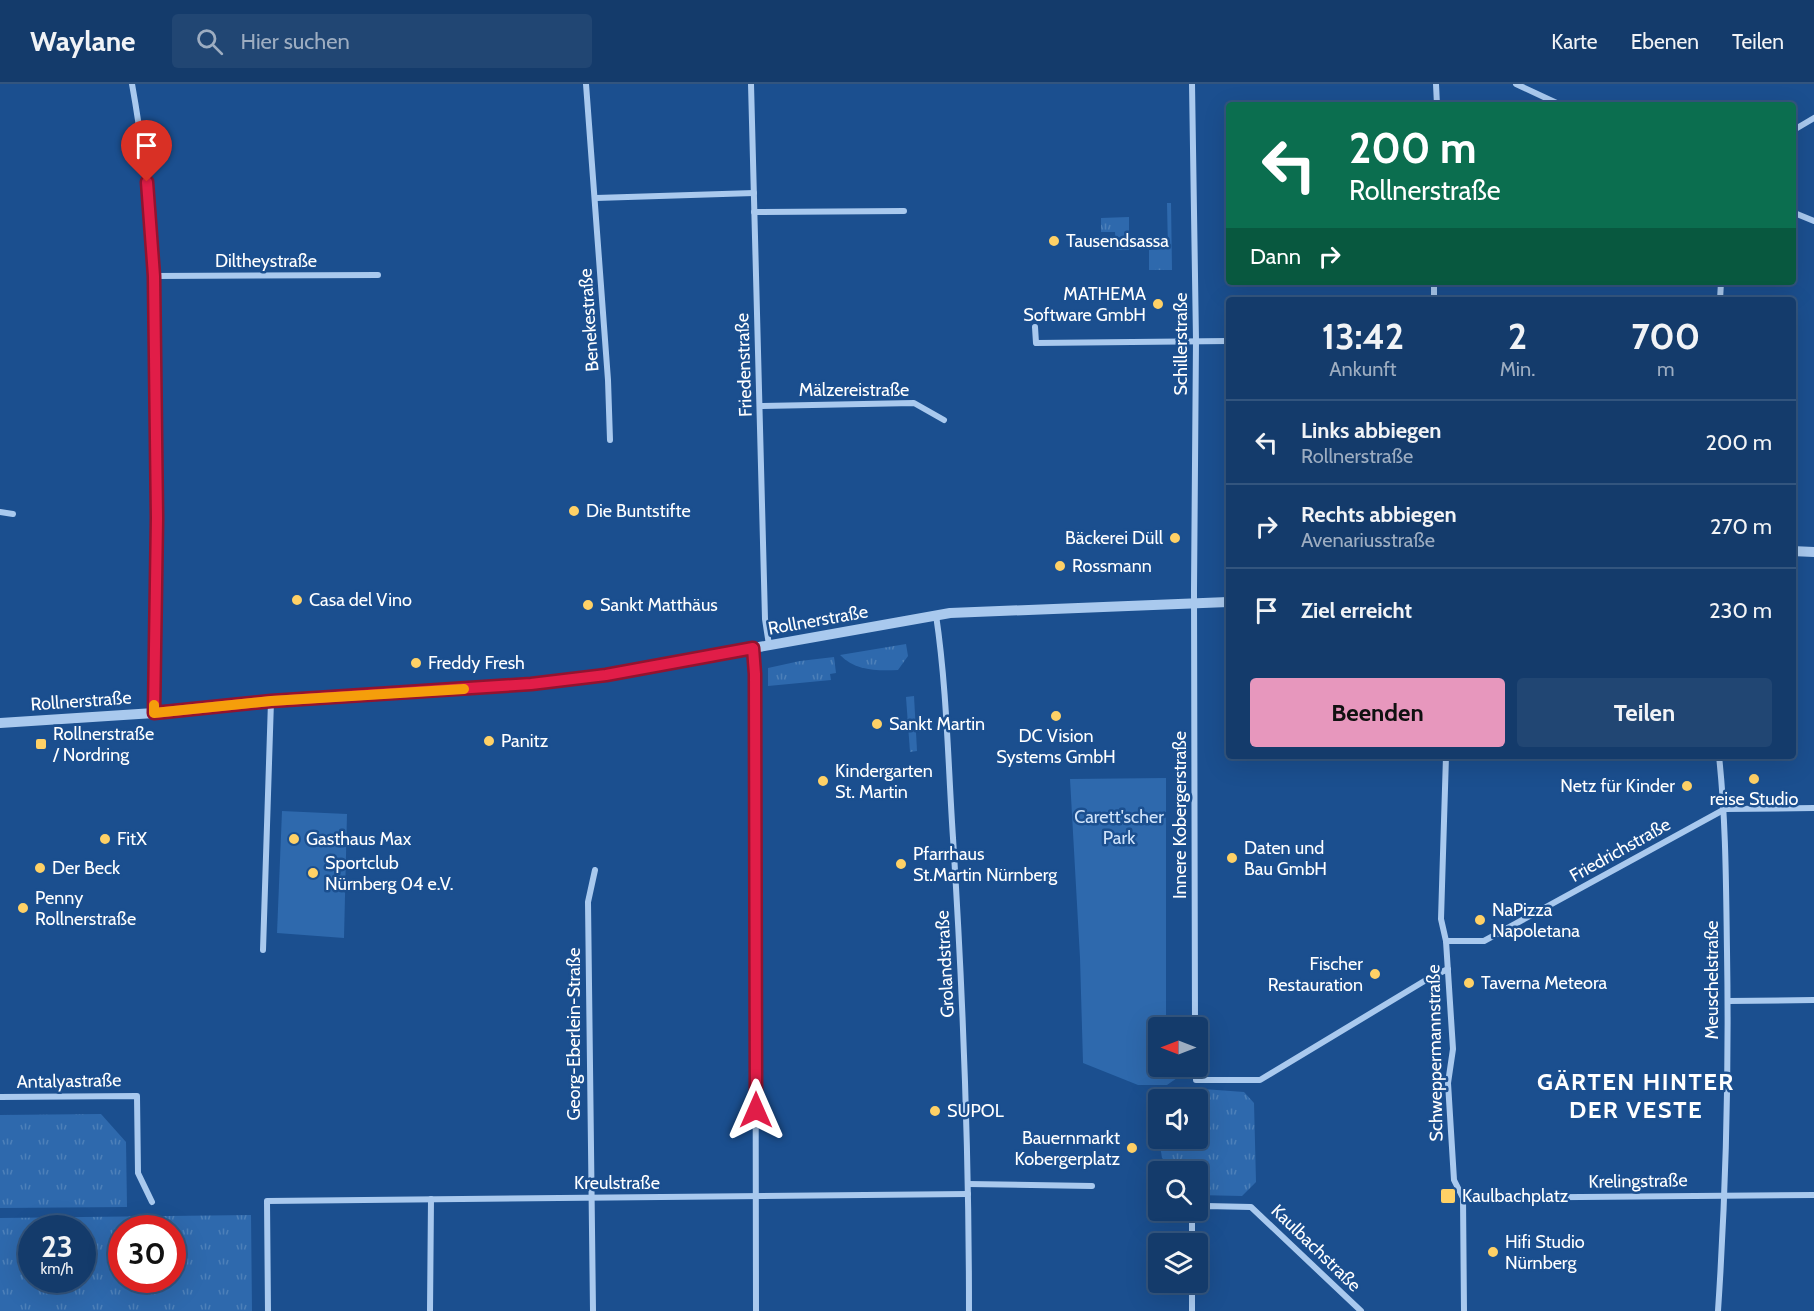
<!DOCTYPE html>
<html lang="de">
<head>
<meta charset="utf-8">
<style>
	:root { --surface:#143b6b; --page:#214673; --text:#f1f3f6; --muted:#9dadc1; --line:#33557e; --accent:#e797bd }
	body { margin:0; font-family:Cabin,sans-serif; background:var(--page); color:var(--text); height:100vh; display:flex; flex-direction:column; font-size:22px; white-space:nowrap }
	* { box-sizing:border-box; margin:0 }
	p { font-size:20px; color:var(--muted) }
	.icon { flex:none; width:33px; height:33px; fill:none; stroke:currentColor; stroke-width:2; stroke-linecap:round; stroke-linejoin:round }
	.map { position:relative; flex:1; overflow:hidden }
	.drawer { position:absolute; left:1226px; top:213px; width:570px; height:462px; display:flex; flex-direction:column; background:var(--surface); border-radius:6px; box-shadow:0 6px 24px #0002,0 0 0 2px var(--line) }
	.drawer>* { flex:none }
	.top-card { position:absolute; left:1226px; top:18px; width:570px; height:183px; border-radius:6px; box-shadow:0 6px 24px #0002,0 0 0 2px var(--line); background:#0b6e4f; color:#fff; overflow:hidden }
	.needle { width:39px; rotate:270deg }
	.buttons { position:absolute; left:1148px; top:933px; display:grid; gap:12px }
	.buttons a { display:grid; place-items:center; width:60px; height:60px; border-radius:6px; background:var(--surface); box-shadow:0 6px 24px #0002,0 0 0 2px var(--line); font-size:30px }
	.speed { position:absolute; left:18px; top:1131px; display:flex; gap:12px; font-size:30px; font-weight:700; text-align:center }
	.speed>* { display:grid; place-content:center; width:78px; height:78px; border-radius:50%; background:var(--surface); box-shadow:0 6px 24px #0002,0 0 0 2px var(--line); line-height:1 }
	.speed small { font-size:15px; font-weight:400 }
	.speed .limit { border:9px solid #d22; background:#fff; color:#111 }
	.pin { position:absolute; display:grid; place-items:center; width:51px; height:51px; color:#fff; margin:-62px -26px; border-radius:50% 50% 50% 0; rotate:-45deg; box-shadow:0 0 6px #0007 }
	.pin .icon { rotate:45deg }
	.me { position:absolute; width:66px; margin:-33px; rotate:0deg; stroke-linejoin:round; filter:drop-shadow(0 0 4px #0008) }
	.turn { display:flex; align-items:center; gap:21px; height:126px; padding:0 24px; font-size:27px }
	.turn .icon { width:78px; height:78px; stroke-width:2.5 }
	.turn b { display:block; font-size:42px; line-height:51px }
	.then { display:flex; align-items:center; height:57px; padding:0 24px; background:#0003; gap:12px; font-size:22px }
	.eta { display:flex; justify-content:space-evenly; align-items:center; height:102px; text-align:center }
	.eta b { font-size:36px; font-weight:800; line-height:42px }
	.button { display:flex; gap:12px; margin-top:auto; padding:12px 24px }
	.button a { flex:1; height:69px; border-radius:6px; background:var(--accent); color:#111; font-size:24px; font-weight:800; line-height:69px; text-align:center }
	.button a+a { background:var(--page); color:var(--text) }
	ul { padding:0; list-style:none }
	li { display:flex; align-items:center; gap:18px; height:84px; padding:0 24px; border-top:2px solid var(--line) }
	li div { flex:1 }
	li b { display:block; font-size:22px }
	li em { font-style:normal }
	header { display:flex; align-items:center; gap:36px; box-sizing:border-box; height:84px; padding:0 30px; background:var(--surface); border-bottom:2px solid var(--line) }
	header strong { font-size:28px }
	nav { display:flex; gap:33px; margin-inline-start:auto; font-size:21px }
	.search { width:420px; height:54px; background:var(--page); display:flex; align-items:center; gap:15px; box-sizing:border-box; padding:0 21px; border-radius:6px; color:var(--muted); font-size:22px }
	.map>svg:first-child { display:block }
	.grass { fill:url(#grass-tufts); fill-rule:evenodd }
	.green { fill:#2e69ad }
	.lines { fill:none; stroke-linecap:round; stroke-linejoin:round }
	.minor { stroke:#a9c9ee; stroke-width:6 }
	.tertiary { stroke:#a9c9ee; stroke-width:10 }
	.route-casing { stroke:#92132f; stroke-width:15 }
	.route { stroke:#e11d48; stroke-width:10 }
	.slow { stroke:#f59e0b; stroke-width:10 }
	.poi-dot { fill:#ffd166; stroke:#1b4f8f; stroke-width:2 }
	.labels { text-anchor:middle; dominant-baseline:central; stroke-width:5; stroke-linejoin:round; paint-order:stroke }
	.poi-label { font-size:18px; fill:#fff; stroke:#1b4f8f; text-anchor:start }
	.street-label { font-size:18px; fill:#fff; stroke:#1b4f8f }
	.park-label { font-size:18px; fill:#cfe3fa; stroke:#1b4f8f }
	.district-label { font-size:24px; font-weight:bold; letter-spacing:1.5px; fill:#fff; stroke:#1b4f8f }
</style>
</head>
<body>
<header>
<strong>Waylane</strong>
<div class="search"><svg class="icon" aria-label="search" viewBox="0 0 24 24"><circle cx="10" cy="10" r="6"/><path d="M15 15l6 6"/></svg>Hier suchen</div>
<nav><a>Karte</a><a>Ebenen</a><a>Teilen</a></nav>
</header>
<div class="map">
<svg width="1814" height="1227" viewBox="0 0 1814 1227">
	<defs>
		<pattern id="grass-tufts" width="24" height="20" patternUnits="userSpaceOnUse" patternTransform="scale(1.5)"><rect width="24" height="20" fill="#2e69ad"/><path d="M3 7l-1-3M5 7V3M7 7l1-3M15 17l-1-3M17 17v-4M19 17l1-3" fill="none" stroke="#4d80b9"/></pattern>
	</defs>
	<rect width="100%" height="100%" fill="#1b4f8f"/>
	<!-- grass -->
	<g class="grass">
		<polygon points="1167,119 1171,119 1172,186 1149,186 1149,166 1168,165"/>
		<polygon points="1129,133 1129,166 1116,166 1115,148 1101,148 1101,134"/>
		<path d="M906,560L908,572L898,586C878,587 855,587 840,571Z"/>
		<polygon points="834,573 836,589 830,590 831,596 768,602 768,584 800,577"/>
		<polygon points="914,612 917,667 910,668 906,613"/>
		<polygon points="1203,1005 1244,1008 1254,1019 1256,1098 1242,1112 1197,1111 1197,1088 1176,1087 1162,1074 1159,1055 1197,1054 1197,1016 1192,1015 1192,1009"/>
		<polygon points="101,1030 126,1058 127,1123 0,1124 0,1031"/>
		<path d="M251,1131L252,1227H0V1134ZM32,1144H82V1196H32ZM172,1144V1196H122V1144Z"/>
	</g>
	<!-- green -->
	<g class="green">
		<polygon points="1166,694 1166,943 1158,944 1158,982 1180,983 1180,992 1167,1001 1138,1001 1083,979 1080,874 1070,695"/>
		<polygon points="282,727 347,730 344,854 277,849"/>
	</g>
	<g class="lines">
		<!-- minor -->
		<g class="minor">
			<path d="M132,0C158,143 158,289 157,434C157,499 153,564 154,629"/>
			<polyline points="586,0 608,296 610,356"/>
			<polyline points="751,0 765,535 769,561"/>
			<polyline points="1192,0 1196,256 1194,506 1195,944"/>
			<polyline points="1436,0 1437,21"/>
			<polyline points="1516,0 1561,21"/>
			<polyline points="1792,47 1814,34"/>
			<polyline points="596,114 754,109"/>
			<polyline points="754,128 904,127"/>
			<polyline points="1792,128 1814,137"/>
			<polyline points="154,192 378,191"/>
			<polyline points="1434,216 1434,198"/>
			<polyline points="1720,216 1721,198"/>
			<polyline points="1035,243 1036,259 1228,257"/>
			<polyline points="760,322 914,319 944,336"/>
			<polyline points="0,428 13,430"/>
			<path d="M936,531C947,605 948,680 953,754C963,911 969,1069 969,1227"/>
			<polyline points="753,564 755,590 756,1227"/>
			<polyline points="1446,672 1441,835 1446,857 1453,965 1448,999 1454,1096 1463,1114 1464,1227"/>
			<polyline points="1446,857 1484,857 1725,725 1814,724"/>
			<polyline points="263,866 271,617"/>
			<polyline points="1728,917 1814,916"/>
			<polyline points="1196,982 1196,996 1260,996 1431,893 1448,885"/>
			<polyline points="0,1013 137,1012 138,1089 152,1118"/>
			<polyline points="968,1100 1092,1102"/>
			<polyline points="1463,1114 1814,1111"/>
			<polyline points="1192,1160 1192,1132 1206,1122 1251,1123 1361,1227"/>
			<polyline points="1192,1198 1192,1227"/>
			<polyline points="268,1227 267,1117 968,1110"/>
			<polyline points="430,1227 431,1115"/>
			<polyline points="593,1227 588,818 595,786"/>
			<path d="M1718,1227C1726,1107 1729,987 1727,867C1726,802 1726,737 1719,672"/>
		</g>
		<!-- tertiary -->
		<g class="tertiary">
			<polyline points="1792,467 1814,468"/>
			<polyline points="0,639 154,629 271,617 531,600 580,595 950,529 1228,518"/>
		</g>
	</g>
	<g class="lines">
		<!-- route casing -->
		<g class="route-casing">
			<polyline id="route" points="147,98 154,192 157,434 154,629 271,617 531,600 606,591 753,564 755,590 756,1026"/>
		</g>
		<!-- route -->
		<use href="#route" class="route"/>
		<!-- slow -->
		<polyline class="slow" points="154,621 154,629 271,617 464,605"/>
	</g>
	<!-- markers -->
	<g class="poi-dot">
		<circle cx="1054" cy="157" r="6"/>
		<circle cx="1158" cy="220" r="6"/>
		<circle cx="574" cy="427" r="6"/>
		<circle cx="1175" cy="454" r="6"/>
		<circle cx="1060" cy="482" r="6"/>
		<circle cx="297" cy="516" r="6"/>
		<circle cx="588" cy="521" r="6"/>
		<circle cx="416" cy="579" r="6"/>
		<circle cx="1056" cy="632" r="6"/>
		<circle cx="877" cy="640" r="6"/>
		<circle cx="489" cy="657" r="6"/>
		<rect x="35" y="654" width="12" height="12" rx="3"/>
		<circle cx="1754" cy="695" r="6"/>
		<circle cx="823" cy="697" r="6"/>
		<circle cx="1687" cy="702" r="6"/>
		<circle cx="105" cy="755" r="6"/>
		<circle cx="294" cy="755" r="6"/>
		<circle cx="1232" cy="774" r="6"/>
		<circle cx="901" cy="780" r="6"/>
		<circle cx="40" cy="784" r="6"/>
		<circle cx="313" cy="789" r="6"/>
		<circle cx="23" cy="824" r="6"/>
		<circle cx="1480" cy="836" r="6"/>
		<circle cx="1375" cy="890" r="6"/>
		<circle cx="1469" cy="899" r="6"/>
		<circle cx="935" cy="1027" r="6"/>
		<circle cx="1132" cy="1064" r="6"/>
		<rect x="1440" y="1104" width="16" height="16" rx="3"/>
		<circle cx="1493" cy="1168" r="6"/>
	</g>
	<g class="labels">
		<!-- poi labels -->
		<g class="poi-label">
			<text x="1066" y="157">Tausendsassa</text>
			<text x="1146" y="210" text-anchor="end">MATHEMA<tspan x="1146" dy="21">Software GmbH</tspan></text>
			<text x="586" y="427">Die Buntstifte</text>
			<text x="1163" y="454" text-anchor="end">Bäckerei Düll</text>
			<text x="1072" y="482">Rossmann</text>
			<text x="309" y="516">Casa del Vino</text>
			<text x="600" y="521">Sankt Matthäus</text>
			<text x="428" y="579">Freddy Fresh</text>
			<text x="889" y="640">Sankt Martin</text>
			<text x="53" y="650">Rollnerstraße<tspan x="53" dy="21">/ Nordring</tspan></text>
			<text x="1056" y="652" text-anchor="middle">DC Vision<tspan x="1056" dy="21">Systems GmbH</tspan></text>
			<text x="501" y="657">Panitz</text>
			<text x="835" y="687">Kindergarten<tspan x="835" dy="21">St. Martin</tspan></text>
			<text x="1675" y="702" text-anchor="end">Netz für Kinder</text>
			<text x="1754" y="715" text-anchor="middle">reise Studio</text>
			<text x="117" y="755">FitX</text>
			<text x="306" y="755">Gasthaus Max</text>
			<text x="1244" y="764">Daten und<tspan x="1244" dy="21">Bau GmbH</tspan></text>
			<text x="913" y="770">Pfarrhaus<tspan x="913" dy="21">St.Martin Nürnberg</tspan></text>
			<text x="325" y="779">Sportclub<tspan x="325" dy="21">Nürnberg 04 e.V.</tspan></text>
			<text x="52" y="784">Der Beck</text>
			<text x="35" y="814">Penny<tspan x="35" dy="21">Rollnerstraße</tspan></text>
			<text x="1492" y="826">NaPizza<tspan x="1492" dy="21">Napoletana</tspan></text>
			<text x="1363" y="880" text-anchor="end">Fischer<tspan x="1363" dy="21">Restauration</tspan></text>
			<text x="1481" y="899">Taverna Meteora</text>
			<text x="947" y="1027">SUPOL</text>
			<text x="1120" y="1054" text-anchor="end">Bauernmarkt<tspan x="1120" dy="21">Kobergerplatz</tspan></text>
			<text x="1462" y="1112">Kaulbachplatz</text>
			<text x="1505" y="1158">Hifi Studio<tspan x="1505" dy="21">Nürnberg</tspan></text>
		</g>
		<!-- street labels -->
		<g class="street-label">
			<text x="266" y="177">Diltheystraße</text>
			<text transform="translate(589 236) rotate(-94)">Benekestraße</text>
			<text transform="translate(1181 260) rotate(-90)">Schillerstraße</text>
			<text transform="translate(744 281) rotate(-92)">Friedenstraße</text>
			<text x="854" y="306">Mälzereistraße</text>
			<text transform="translate(818 536) rotate(-10)">Rollnerstraße</text>
			<text transform="translate(81 617) rotate(-4)">Rollnerstraße</text>
			<text transform="translate(1180 731) rotate(-90)">Innere Kobergerstraße</text>
			<text transform="translate(1620 766) rotate(-29)">Friedrichstraße</text>
			<text transform="translate(945 880) rotate(-93)">Grolandstraße</text>
			<text transform="translate(1712 896) rotate(-90)">Meuschelstraße</text>
			<text transform="translate(574 950) rotate(-90)">Georg-Eberlein-Straße</text>
			<text transform="translate(1435 969) rotate(-91)">Schweppermannstraße</text>
			<text transform="translate(69 997) rotate(-1)">Antalyastraße</text>
			<text transform="translate(1638 1097) rotate(-1)">Krelingstraße</text>
			<text x="617" y="1099">Kreulstraße</text>
			<text transform="translate(1316 1164) rotate(44)">Kaulbachstraße</text>
		</g>
		<!-- park labels -->
		<g class="park-label">
			<text x="1119" y="733">Carett'scher<tspan x="1119" dy="21">Park</tspan></text>
		</g>
		<!-- district labels -->
		<g class="district-label">
			<text x="1636" y="997">GÄRTEN HINTER<tspan x="1636" dy="28">DER VESTE</tspan></text>
		</g>
	</g>
</svg>
<div class="buttons">
<a><svg class="needle" viewBox="-14 -14 28 28"><path d="M0-13l5 13h-10z" fill="#e53935"/><path d="M0 13l5-13h-10z" fill="#9dadc1"/></svg></a>
<a><svg class="icon" aria-label="sound" viewBox="0 0 24 24"><path d="M4 9h4l5-4v14l-5-4H4zM17 9q2 3 0 6"/></svg></a>
<a><svg class="icon" aria-label="search" viewBox="0 0 24 24"><circle cx="10" cy="10" r="6"/><path d="M15 15l6 6"/></svg></a>
<a><svg class="icon" aria-label="layers" viewBox="0 0 24 24"><path d="M12 4l9 5-9 5-9-5zM3 14l9 5 9-5"/></svg></a>
</div>
<div class="speed"><div>23<small>km/h</small></div><div class="limit">30</div></div>
<div class="pin" style="left:147px;top:98px;background:#d93025"><svg class="icon" aria-label="arrive" viewBox="0 0 24 24"><path d="M6 21V4h12l-3 4 3 4H6"/></svg></div>
<svg class="me" style="left:756px;top:1026px" viewBox="-20 -20 40 40"><path d="M0-17L14 15 0 8-14 15z" fill="#e11d48" stroke="#fff" stroke-width="4"/></svg>
<div class="top-card">
<div class="turn"><svg class="icon" aria-label="left" viewBox="0 0 24 24"><path d="M17 20v-9H6M10 6l-5 5 5 5"/></svg><div><b>200 m</b>Rollnerstraße</div></div>
<div class="then">Dann<svg class="icon" aria-label="right" viewBox="0 0 24 24"><path d="M7 20v-9h11M14 6l5 5-5 5"/></svg></div>
</div>
<section class="drawer">
<div class="eta">
<div><b>13:42</b><p>Ankunft</p></div>
<div><b>2</b><p>Min.</p></div>
<div><b>700</b><p>m</p></div>
</div>
<ul>
<li><svg class="icon" aria-label="left" viewBox="0 0 24 24"><path d="M17 20v-9H6M10 6l-5 5 5 5"/></svg><div><b>Links abbiegen</b><p>Rollnerstraße</p></div><em>200 m</em></li>
<li><svg class="icon" aria-label="right" viewBox="0 0 24 24"><path d="M7 20v-9h11M14 6l5 5-5 5"/></svg><div><b>Rechts abbiegen</b><p>Avenariusstraße</p></div><em>270 m</em></li>
<li><svg class="icon" aria-label="arrive" viewBox="0 0 24 24"><path d="M6 21V4h12l-3 4 3 4H6"/></svg><div><b>Ziel erreicht</b></div><em>230 m</em></li>
</ul>
<div class="button"><a>Beenden</a><a>Teilen</a></div>
</section>
</div>
</body>
</html>
